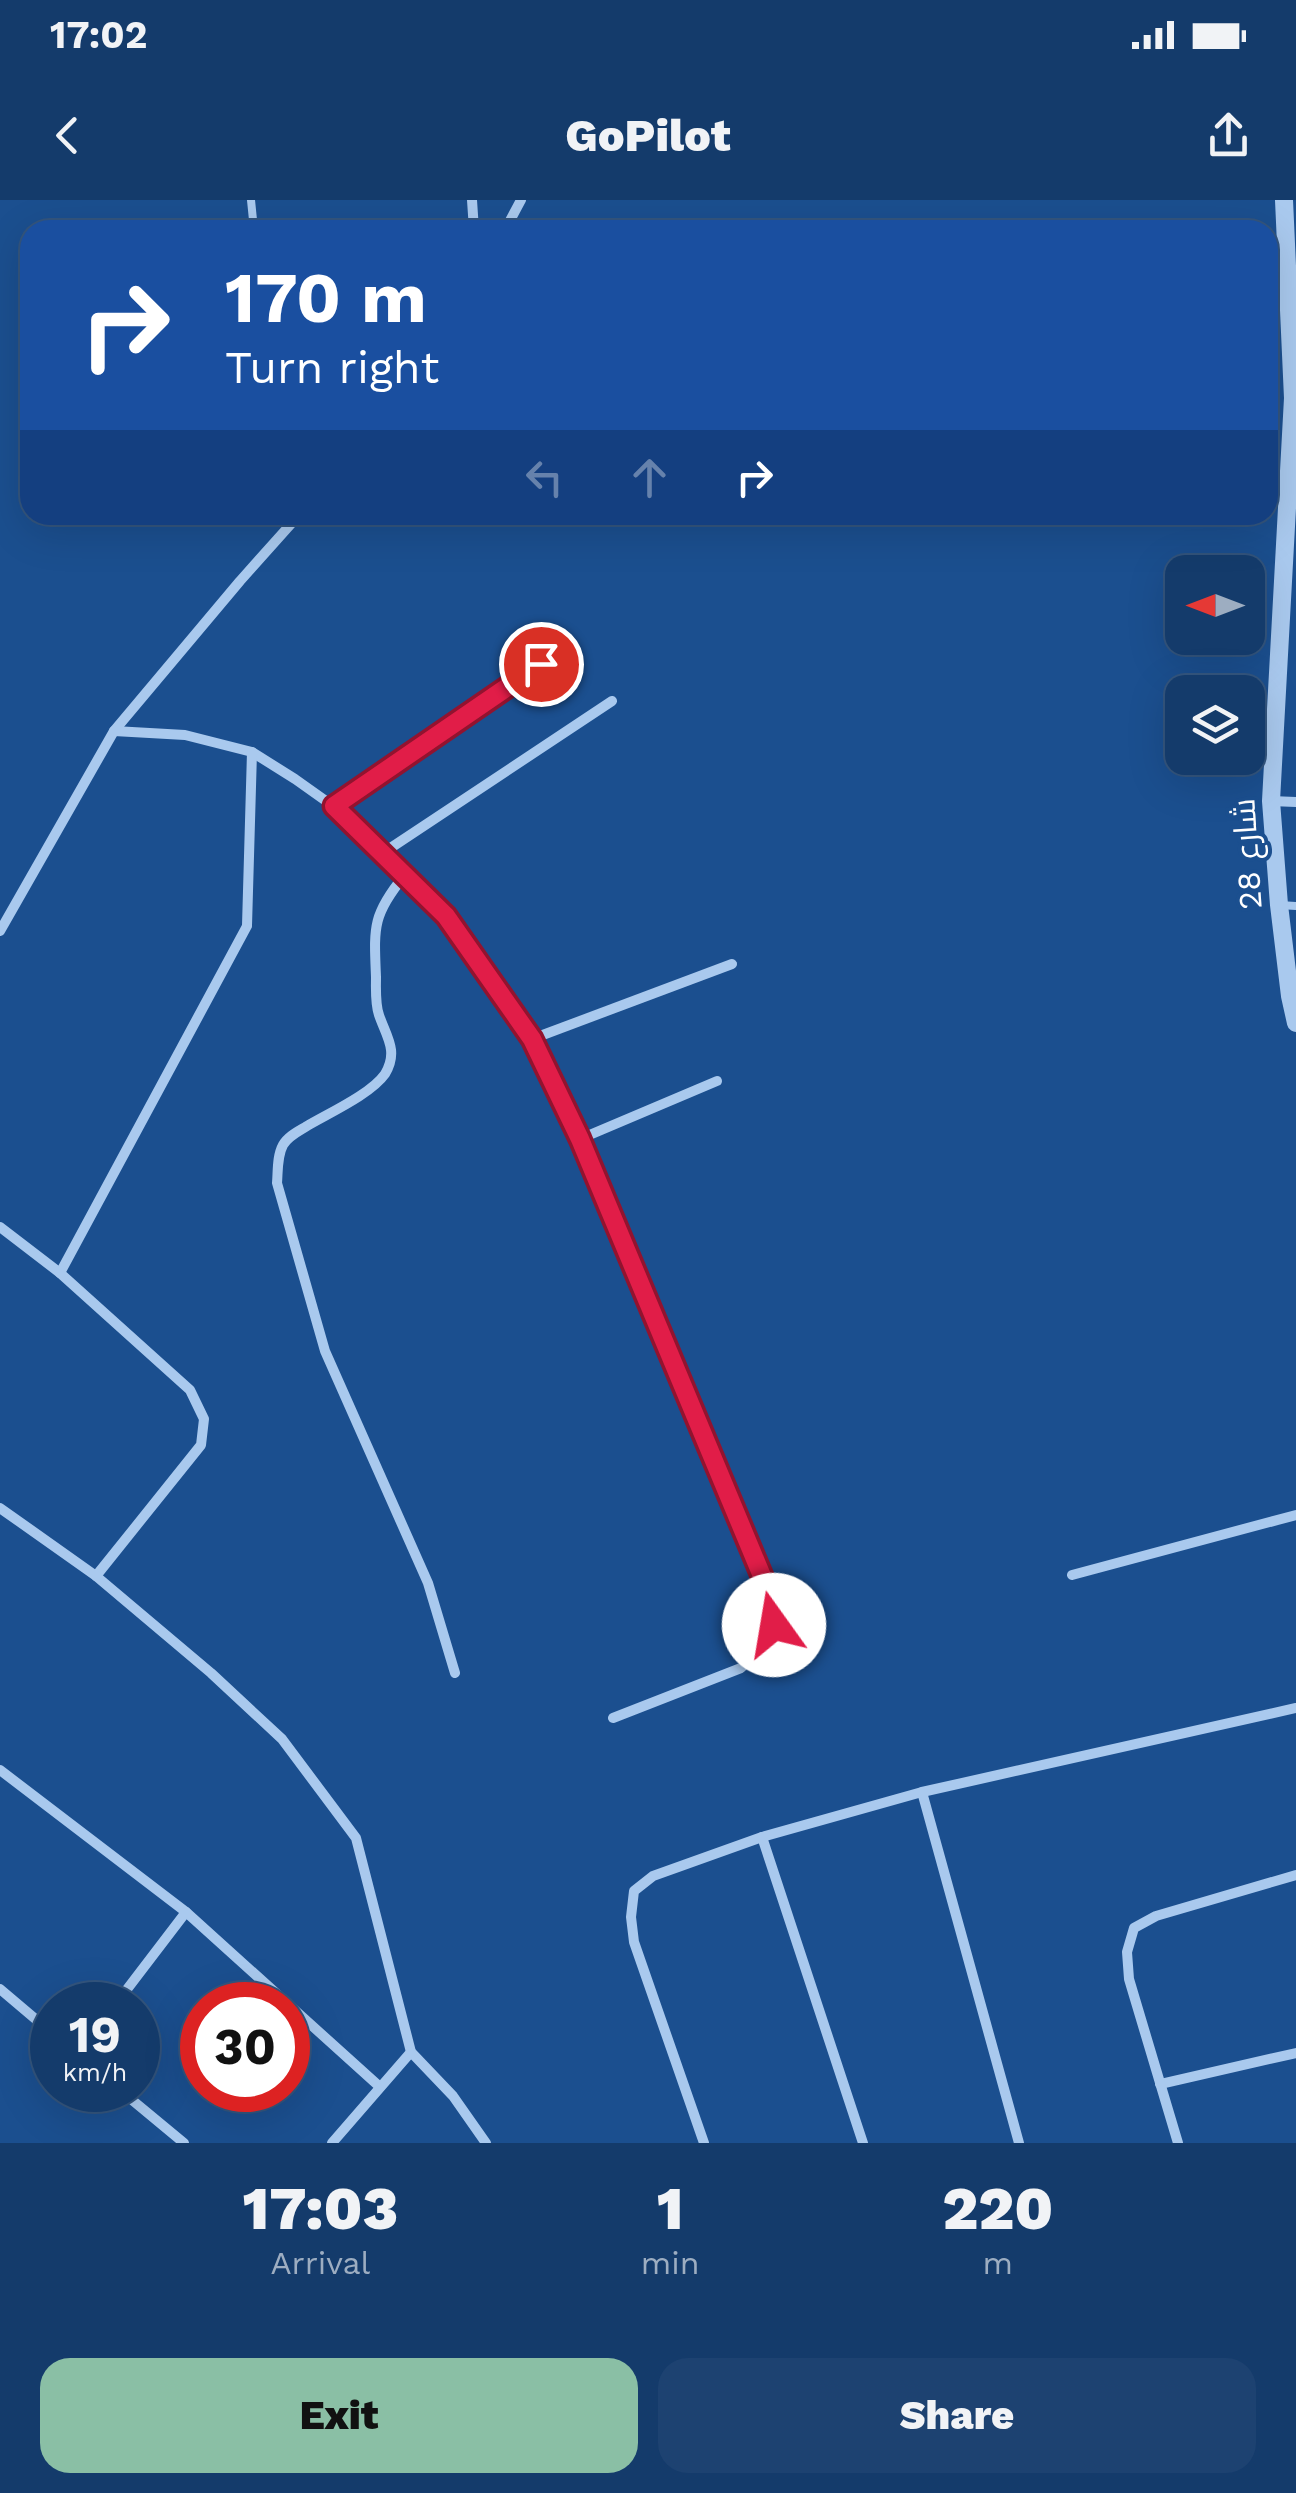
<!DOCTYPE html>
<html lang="en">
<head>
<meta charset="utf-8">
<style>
	:root { --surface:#143b6b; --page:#1d4271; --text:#f1f3f6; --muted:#9dadc1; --line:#33557e; --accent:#8abfa5 }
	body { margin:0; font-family:"Work Sans",Cairo,sans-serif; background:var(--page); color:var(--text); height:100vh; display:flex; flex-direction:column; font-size:38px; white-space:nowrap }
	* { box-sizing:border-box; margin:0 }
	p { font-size:32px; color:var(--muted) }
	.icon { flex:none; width:55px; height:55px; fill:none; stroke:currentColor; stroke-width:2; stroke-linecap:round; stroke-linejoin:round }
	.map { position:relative; height:1943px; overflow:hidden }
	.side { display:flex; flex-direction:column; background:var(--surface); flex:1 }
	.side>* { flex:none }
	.banner { position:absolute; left:20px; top:20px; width:1258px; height:305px; border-radius:30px; box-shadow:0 10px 40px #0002,0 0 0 2px var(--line); background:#1a4fa0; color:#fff; overflow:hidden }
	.needle { width:65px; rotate:270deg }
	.fabs { position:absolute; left:1165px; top:355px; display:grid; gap:20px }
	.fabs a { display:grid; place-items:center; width:100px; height:100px; border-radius:20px; background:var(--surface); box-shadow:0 10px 40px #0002,0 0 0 2px var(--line); font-size:50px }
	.speed { position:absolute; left:30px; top:1782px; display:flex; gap:20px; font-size:50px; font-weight:700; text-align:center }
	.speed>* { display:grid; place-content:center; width:130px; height:130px; border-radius:50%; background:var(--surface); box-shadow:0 10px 40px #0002,0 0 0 2px var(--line); line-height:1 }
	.speed small { font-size:25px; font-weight:400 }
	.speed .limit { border:15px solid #d22; background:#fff; color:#111 }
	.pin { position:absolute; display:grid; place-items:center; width:85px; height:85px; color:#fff; margin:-42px; border:5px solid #fff; border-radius:50%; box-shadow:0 2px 10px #0007 }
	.me { position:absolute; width:110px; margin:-55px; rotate:347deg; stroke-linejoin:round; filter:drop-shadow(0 0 8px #0008) }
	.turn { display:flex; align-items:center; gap:35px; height:210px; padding:0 40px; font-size:45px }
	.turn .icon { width:130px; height:130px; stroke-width:2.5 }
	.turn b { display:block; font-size:70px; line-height:85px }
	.lanes { display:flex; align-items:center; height:95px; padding:0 40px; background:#0003; justify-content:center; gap:50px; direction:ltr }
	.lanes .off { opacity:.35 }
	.eta { display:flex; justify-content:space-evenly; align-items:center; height:170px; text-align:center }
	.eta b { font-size:60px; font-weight:800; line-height:70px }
	.button { display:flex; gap:20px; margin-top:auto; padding:20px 40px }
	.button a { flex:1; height:115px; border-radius:30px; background:var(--accent); color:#111; font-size:40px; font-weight:800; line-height:115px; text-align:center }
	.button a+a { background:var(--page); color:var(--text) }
	.status { display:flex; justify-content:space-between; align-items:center; height:70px; padding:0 50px; background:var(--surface); direction:ltr }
	.status svg { height:28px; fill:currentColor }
	header { display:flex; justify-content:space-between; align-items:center; height:130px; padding:0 40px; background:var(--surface); font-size:45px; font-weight:800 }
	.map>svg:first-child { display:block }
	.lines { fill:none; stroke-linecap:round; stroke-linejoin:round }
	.service { stroke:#a9c9ee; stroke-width:8 }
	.minor { stroke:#a9c9ee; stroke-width:10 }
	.tertiary { stroke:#a9c9ee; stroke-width:18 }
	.route-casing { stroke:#92132f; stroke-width:25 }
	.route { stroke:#e11d48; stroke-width:18 }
	.labels { text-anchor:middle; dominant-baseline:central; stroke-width:8; stroke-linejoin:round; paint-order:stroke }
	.street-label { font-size:32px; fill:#fff; stroke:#1b4f8f }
</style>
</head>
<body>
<div class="status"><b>17:02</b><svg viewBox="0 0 49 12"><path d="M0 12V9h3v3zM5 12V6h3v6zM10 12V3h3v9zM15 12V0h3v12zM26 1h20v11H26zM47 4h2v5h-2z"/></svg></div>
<header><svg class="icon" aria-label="back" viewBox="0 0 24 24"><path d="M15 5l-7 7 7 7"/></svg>GoPilot<svg class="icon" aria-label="share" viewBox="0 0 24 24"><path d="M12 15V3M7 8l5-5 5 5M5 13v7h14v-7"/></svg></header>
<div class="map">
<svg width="1296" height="1943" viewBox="0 0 1296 1943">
	<rect width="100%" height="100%" fill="#1b4f8f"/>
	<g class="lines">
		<!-- service -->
		<g class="service">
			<polyline points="251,0 254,30"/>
			<polyline points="176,315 199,318 206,315"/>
			<polyline points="1279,705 1296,706"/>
		</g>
		<!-- minor -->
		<g class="minor">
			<polyline points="472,0 474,30"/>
			<polyline points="505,30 521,0"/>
			<polyline points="114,531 185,535 252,552 295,579 333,606 446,716 532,839 580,939 772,1400 774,1425 764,1446 741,1468 613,1518"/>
			<polyline points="1271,601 1296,602"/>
			<polyline points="333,606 541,464"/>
			<polyline points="383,653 612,501"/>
			<path d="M404,676C372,715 374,728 376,777C376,789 375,804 379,815C386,836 399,851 385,874C371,894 329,913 307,926C299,931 288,936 283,945C277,956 278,971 277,983L325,1151L428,1383L455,1473"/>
			<polyline points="0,731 114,531 240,381 299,315"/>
			<polyline points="532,839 732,764"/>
			<polyline points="580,939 717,881"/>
			<polyline points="0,1027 60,1073 190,1190 204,1219 201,1245 96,1376"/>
			<polyline points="60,1073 247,726 252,552"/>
			<polyline points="0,1308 96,1376 211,1473 282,1539 356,1638 411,1852 453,1896 486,1943"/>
			<polyline points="1072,1375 1296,1315"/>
			<polyline points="0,1570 186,1712 380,1887"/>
			<polyline points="922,1592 1019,1943"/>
			<polyline points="762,1637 863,1943"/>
			<polyline points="0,1789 52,1833"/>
			<polyline points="115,1805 186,1712"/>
			<polyline points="1160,1884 1296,1853"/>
			<polyline points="120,1890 184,1943"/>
			<polyline points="332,1943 411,1852"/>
			<polyline points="704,1943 634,1742 631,1717 634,1691 653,1676 762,1637 922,1592 1296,1508"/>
			<polyline points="1178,1943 1129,1779 1127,1752 1134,1728 1156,1716 1296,1675"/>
		</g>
		<!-- tertiary -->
		<polyline class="tertiary" points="1284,0 1293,198 1271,601 1279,705 1290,796 1296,823"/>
	</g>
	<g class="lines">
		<!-- route casing -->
		<g class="route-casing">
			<polyline id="route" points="541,464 334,606 446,716 532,839 580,939 772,1400 774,1425"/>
		</g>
		<!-- route -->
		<use href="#route" class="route"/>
	</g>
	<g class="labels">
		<!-- street labels -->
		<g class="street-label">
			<text transform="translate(1247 654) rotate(-94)">شارع 28</text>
		</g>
	</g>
</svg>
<div class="fabs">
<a><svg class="needle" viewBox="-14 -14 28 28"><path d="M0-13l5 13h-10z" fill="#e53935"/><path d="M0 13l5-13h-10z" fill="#9dadc1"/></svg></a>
<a><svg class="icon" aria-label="layers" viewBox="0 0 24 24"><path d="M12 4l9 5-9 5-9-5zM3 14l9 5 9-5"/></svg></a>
</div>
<div class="speed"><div>19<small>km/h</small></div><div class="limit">30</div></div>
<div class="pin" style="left:541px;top:464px;background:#d93025"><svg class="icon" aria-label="arrive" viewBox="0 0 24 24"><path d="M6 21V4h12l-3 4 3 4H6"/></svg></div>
<svg class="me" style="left:774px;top:1425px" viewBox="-20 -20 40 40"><circle r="19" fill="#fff"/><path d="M0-13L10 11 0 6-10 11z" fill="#e11d48"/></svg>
<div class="banner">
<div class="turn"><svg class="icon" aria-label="right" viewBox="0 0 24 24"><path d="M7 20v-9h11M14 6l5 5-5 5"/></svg><div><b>170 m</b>Turn right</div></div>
<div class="lanes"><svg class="icon off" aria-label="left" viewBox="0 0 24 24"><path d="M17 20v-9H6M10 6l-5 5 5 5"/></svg><svg class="icon off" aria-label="ahead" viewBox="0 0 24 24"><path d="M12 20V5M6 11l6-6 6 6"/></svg><svg class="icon" aria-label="right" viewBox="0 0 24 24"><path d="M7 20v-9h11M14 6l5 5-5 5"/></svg></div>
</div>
</div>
<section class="side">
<div class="eta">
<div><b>17:03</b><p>Arrival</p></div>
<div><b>1</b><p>min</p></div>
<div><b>220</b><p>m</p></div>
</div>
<div class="button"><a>Exit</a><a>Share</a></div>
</section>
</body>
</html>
